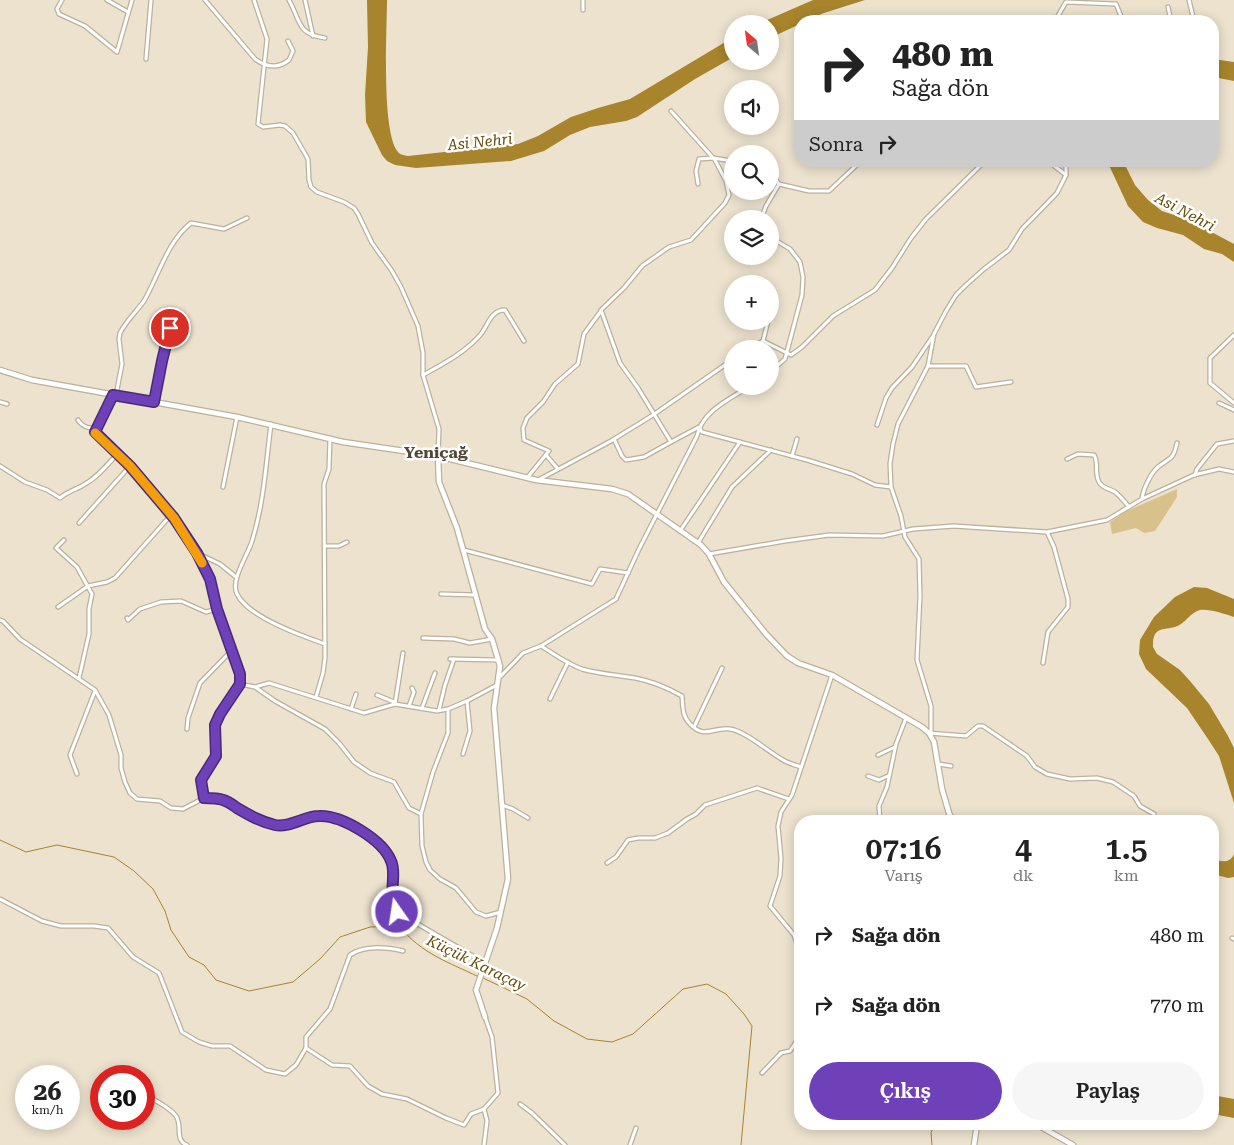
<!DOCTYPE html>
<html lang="tr">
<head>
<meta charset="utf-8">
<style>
	:root { --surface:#fff; --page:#f6f6f6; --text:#222; --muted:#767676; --accent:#6e41b9 }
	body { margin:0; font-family:"Roboto Serif",serif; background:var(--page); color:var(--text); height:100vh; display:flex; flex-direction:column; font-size:19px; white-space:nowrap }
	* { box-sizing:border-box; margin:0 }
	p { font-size:16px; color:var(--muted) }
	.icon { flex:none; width:28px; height:28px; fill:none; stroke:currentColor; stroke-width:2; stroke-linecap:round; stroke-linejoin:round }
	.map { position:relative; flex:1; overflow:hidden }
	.side { position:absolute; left:794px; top:815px; width:425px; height:315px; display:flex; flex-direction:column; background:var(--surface); border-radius:20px; box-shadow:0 2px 12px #0003 }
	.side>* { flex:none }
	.hud { position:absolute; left:794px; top:15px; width:425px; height:152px; border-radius:20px; box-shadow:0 2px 12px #0003; background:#fff; color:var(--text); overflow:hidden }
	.needle { width:32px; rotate:331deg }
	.controls { position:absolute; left:724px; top:15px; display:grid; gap:10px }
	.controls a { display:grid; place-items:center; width:55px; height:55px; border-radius:50%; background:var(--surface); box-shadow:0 2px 12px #0003; font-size:25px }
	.speed { position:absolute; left:15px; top:1065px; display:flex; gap:10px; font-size:25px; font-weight:700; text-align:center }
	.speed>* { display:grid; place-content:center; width:65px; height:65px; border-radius:50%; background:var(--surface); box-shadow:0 2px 12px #0003; line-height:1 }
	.speed small { font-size:12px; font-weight:400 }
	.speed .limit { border:8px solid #d22; background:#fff; color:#111 }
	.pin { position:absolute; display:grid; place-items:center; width:42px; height:42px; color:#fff; margin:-21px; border:2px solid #fff; border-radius:50%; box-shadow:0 1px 5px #0007 }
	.me { position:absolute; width:55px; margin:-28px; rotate:347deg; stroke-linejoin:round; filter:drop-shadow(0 0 4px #0008) }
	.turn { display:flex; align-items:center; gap:18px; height:105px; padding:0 15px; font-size:22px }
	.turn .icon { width:65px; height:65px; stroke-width:2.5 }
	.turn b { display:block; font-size:35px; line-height:42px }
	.then { display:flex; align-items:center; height:48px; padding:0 15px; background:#0003; gap:10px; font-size:19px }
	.eta { display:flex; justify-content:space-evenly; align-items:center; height:85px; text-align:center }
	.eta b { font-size:30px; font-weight:600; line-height:35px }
	.primary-button { display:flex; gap:10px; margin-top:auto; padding:10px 15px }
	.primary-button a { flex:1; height:58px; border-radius:30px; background:var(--accent); color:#fff; font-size:20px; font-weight:600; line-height:58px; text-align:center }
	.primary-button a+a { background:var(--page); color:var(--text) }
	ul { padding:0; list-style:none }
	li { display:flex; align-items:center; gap:15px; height:70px; padding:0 15px }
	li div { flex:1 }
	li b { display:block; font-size:19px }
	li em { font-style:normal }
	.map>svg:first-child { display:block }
	.green { fill:#d9c18c }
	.water { fill:#a8842c }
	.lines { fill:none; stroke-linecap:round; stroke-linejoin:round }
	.stream { stroke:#a8842c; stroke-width:1 }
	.street-casing { stroke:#bab19e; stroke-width:5.5 }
	.secondary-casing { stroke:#bab19e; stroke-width:7 }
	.street { stroke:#fff; stroke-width:3 }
	.secondary { stroke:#fff; stroke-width:4.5 }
	.route-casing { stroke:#482a78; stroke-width:12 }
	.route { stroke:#6e41b9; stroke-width:9 }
	.slow { stroke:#f59e0b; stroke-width:9 }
	.labels { text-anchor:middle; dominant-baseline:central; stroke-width:5; stroke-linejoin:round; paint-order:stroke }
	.water-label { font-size:15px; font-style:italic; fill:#644c06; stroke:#fff }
	.quarter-label { font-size:16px; font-weight:bold; fill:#504938; stroke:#fff }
</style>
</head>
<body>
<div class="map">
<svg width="1234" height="1145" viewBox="0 0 1234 1145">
	<rect width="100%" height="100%" fill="#ece2ce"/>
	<!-- green -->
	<polygon class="green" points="1177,489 1177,497 1155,531 1144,533 1136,528 1112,534 1110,522 1127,511"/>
	<!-- water -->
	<g class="water">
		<path d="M367,0H387C387,29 381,132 398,152C400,155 404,155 408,156L518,144L538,136L571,117L598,108L630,99L732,38V58L695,79L637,117L626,121L590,127L570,135L544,151L511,161L416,168L395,165L387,161L382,155L366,122L365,95L368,47Z"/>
		<polygon points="813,0 865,0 824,13 805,21 800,21 800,24 770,38 770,24 758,24"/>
		<polygon points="1213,59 1234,62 1234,81 1213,77"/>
		<polygon points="1107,161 1123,161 1135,185 1148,200 1162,211 1189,220 1234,244 1234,262 1222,254 1204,249 1183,235 1157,228 1143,222 1128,206"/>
		<path d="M1194,587L1207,588L1234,599V617C1224,614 1211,609 1200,610C1192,612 1187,620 1181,624C1168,633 1152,622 1153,647L1157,654L1180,670L1190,681L1209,704L1228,736L1234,748V803L1219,756L1208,739L1187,708L1146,669L1139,654L1140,640L1154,617L1175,597Z"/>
		<path d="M1234,854V877L1228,878L1213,874V860C1221,861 1230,864 1234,854Z"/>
		<polygon points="1212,1095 1234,1099 1234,1118 1213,1114"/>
	</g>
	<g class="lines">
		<!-- stream -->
		<g class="stream">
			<path d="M0,840L26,852L57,845L114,857L134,871L153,889L165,911L171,930L189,957L204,965L216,980L249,991L293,982L320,959L340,937L370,927L399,926C422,954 448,962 479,977"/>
			<polyline points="483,978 527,999 554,1021 587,1039 612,1042 633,1034 683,989 707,984 726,994 744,1014 752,1026 741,1145"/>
			<polyline points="932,1145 931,1132 937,1124"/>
		</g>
		<!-- street casing -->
		<g class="street-casing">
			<g id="street">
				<polyline points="62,0 57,9 59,14 85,26 117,52 132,0"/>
				<polyline points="107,0 128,12"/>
				<path d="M205,0L255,59C266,67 278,69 289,60L293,51L288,41"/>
				<polyline points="254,0 267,39 258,124 263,127 280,125 285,126 293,133 308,159 309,180 311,187 317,192 344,202 354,208 358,214 372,243 392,271 401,287 418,326 423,353 423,375 439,429 438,456"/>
				<path d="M289,0C301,22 297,34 325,38"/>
				<polyline points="305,0 313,36"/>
				<polyline points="583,0 583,10"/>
				<polyline points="1189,0 1194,21"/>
				<polyline points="1168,7 1171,21"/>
				<polyline points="1055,21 1066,2 1116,4 1123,21"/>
				<polyline points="146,59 151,0"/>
				<polyline points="671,111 715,160 726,181 729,195 725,203 691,240 669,247 642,266 624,288 601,310 620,363 638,388 671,442 699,427 702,432 807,460 852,474 875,485 891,487"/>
				<polyline points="1048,161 1066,175"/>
				<polyline points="770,173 779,184 809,191 829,191 861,161"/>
				<polyline points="698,184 696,171 699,159 713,158 732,161"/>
				<polyline points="761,219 766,206 779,184"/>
				<polyline points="770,237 790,249 800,262 803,277 802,295 785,359 770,372"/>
				<polyline points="770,302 770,312"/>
				<polyline points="1234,335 1210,358 1210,383 1234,403"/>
				<polyline points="763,341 768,321"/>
				<polyline points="749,349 763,341 791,355 802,347 833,316 875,290 892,268 911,238 926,219 985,161"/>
				<polyline points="928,366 966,366 976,387 1011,382"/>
				<path d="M423,375C443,364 466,352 481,334C488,325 491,310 505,310L524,341"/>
				<polyline points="113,395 95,432 96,434 130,466 174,518 197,553 220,564 236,577"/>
				<path d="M116,395L122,364L119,339L120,333C126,321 136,312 144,301C159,275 167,242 191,223L224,229L247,218"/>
				<polyline points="0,402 7,404"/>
				<polyline points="155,402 162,361 171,323"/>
				<polyline points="1219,403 1234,410"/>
				<path d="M78,420C82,426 89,429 96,428"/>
				<path d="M271,424C266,463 264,503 252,541C248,555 230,580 237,594C248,617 302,636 325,644"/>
				<polyline points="877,425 886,398 892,388 912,367 933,336"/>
				<polyline points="614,439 622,456 626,460 644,457 671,442"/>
				<polyline points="546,455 558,469"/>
				<polyline points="792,456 797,439"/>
				<path d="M1067,459L1078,454L1094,455C1099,462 1094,473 1099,482C1103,489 1109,488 1115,492C1120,496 1125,502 1129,507"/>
				<path d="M0,466L25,482L47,490L60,498C68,491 76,490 85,484C98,477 108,464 118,453"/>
				<polyline points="1195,475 1197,469 1217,444 1234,441"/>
				<polyline points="527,478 549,451 524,440 523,428 527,418 543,402 555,384 578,364 584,334 601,311"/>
				<polyline points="540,479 611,441 653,415 732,360"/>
				<polyline points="223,487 237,417"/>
				<path d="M1142,499C1143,489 1151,473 1158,467C1170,457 1173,461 1177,443"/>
				<polyline points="79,523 130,466"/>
				<polyline points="680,531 740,442"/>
				<polyline points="64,540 56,548 77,567 92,594 89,609 89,634 79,678"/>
				<polyline points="698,543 732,487 771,450"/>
				<polyline points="325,546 339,546 347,542"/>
				<polyline points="464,550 592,584 600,569 628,573"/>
				<polyline points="197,553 210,579 217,609 240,674 240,684 220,714 215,725 216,756 201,780 204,798"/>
				<polyline points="709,554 785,541 829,535 883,536 913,529 954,526 1047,532 1107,520 1142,499 1194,475 1219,469 1234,472"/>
				<polyline points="441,594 476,595"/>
				<polyline points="58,607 88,586 107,582 115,578 171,515"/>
				<polyline points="127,618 128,620 140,609 161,602 181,601 206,612 217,609"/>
				<polyline points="0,620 3,621 20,639 95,690 109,715 121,755 121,768 125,782 130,793 137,799 160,801 171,808 183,809 204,798 224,800 252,817 277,826 284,826 301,819 320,815 336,819 363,831 376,842 391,861 394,872 391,890 391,907 397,912 485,963"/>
				<polyline points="423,638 454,639 470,643 492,639"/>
				<path d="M541,646C554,654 567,664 582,669C599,674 617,675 635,678C651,681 668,688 682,696C683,707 682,716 690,724C705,740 715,726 730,729C745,731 769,752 783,760C788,763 795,765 801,767"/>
				<polyline points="450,659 498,660"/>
				<polyline points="1043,663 1048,632 1068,607 1068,599 1054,547 1047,532"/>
				<path d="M500,677L523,653L541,646L616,599L639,549L697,436C702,411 730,399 750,386"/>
				<polyline points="240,684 255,687 269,683 364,713 395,704 437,711 448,709 467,701 497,685"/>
				<polyline points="255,687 275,701 325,729 339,743 354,762 370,773 394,782 409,808 421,814"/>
				<polyline points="377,695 394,702"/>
				<polyline points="316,697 323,673 325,658 324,484 329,469 330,438"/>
				<polyline points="550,699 568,662"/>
				<polyline points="395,704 403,653"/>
				<polyline points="409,706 414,692 412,688"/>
				<polyline points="422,708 435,673"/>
				<polyline points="351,709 356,694"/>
				<polyline points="448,709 448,733 433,772 421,814 422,846 426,862 430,870 440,879 456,888 476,912 486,916 501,912"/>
				<polyline points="439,710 445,685 454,659"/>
				<polyline points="694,727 722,668"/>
				<polyline points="187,729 188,718 200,683 232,650"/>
				<polyline points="929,733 966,736 978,726 983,726 1027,756 1035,767 1047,774 1070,779 1097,778 1113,782 1134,796 1140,806 1154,814 1154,820"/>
				<polyline points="931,733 931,706 917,660 920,596 919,559 905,537 901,516 891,487 890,464 893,444 898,424 928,366 934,334 946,311 956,295 965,286 984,269 1009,250 1022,229 1057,193 1066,175 1066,161"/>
				<polyline points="463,754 470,731 467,701"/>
				<polyline points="878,755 895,747"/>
				<polyline points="938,764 951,766"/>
				<polyline points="77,774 70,755 95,691"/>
				<polyline points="868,776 879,780 888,776"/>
				<polyline points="502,805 513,809 528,818"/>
				<polyline points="880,821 879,806 887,787 896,744 906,718"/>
				<polyline points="607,863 616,857 628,840 638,838 655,838 668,833 687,819 696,814 705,805 757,788 789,799"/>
				<polyline points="0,899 42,921 61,926 94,926 108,928 133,957 159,973 182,1032 199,1042 212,1046 230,1046 266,1070 285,1074 296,1065 306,1048"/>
				<polyline points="1232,938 1234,939"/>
				<path d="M403,951C387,947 364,945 350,955L330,1009L306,1037V1048L332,1065L350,1066L368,1086L382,1094L407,1099L446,1118L464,1125L471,1114L484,1109L498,1093L492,1037L485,1017"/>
				<polyline points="800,952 794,935 770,906 780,876 781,858 778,826 781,812 792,795 832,675"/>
				<polyline points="762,1073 781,1053 790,1051 800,1036"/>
				<path d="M144,1092C153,1101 169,1106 176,1116C183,1126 174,1140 187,1145"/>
				<polyline points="520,1104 532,1113 565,1145"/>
				<polyline points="484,1109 487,1121 484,1145"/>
				<polyline points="630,1145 636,1128"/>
			</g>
		</g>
		<!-- secondary casing -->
		<g class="secondary-casing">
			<g id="secondary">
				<polyline points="0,370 32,380 237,417 343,442 438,456 536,480 612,489 628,494 701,545 709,554 724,582 766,634 787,656 798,663 832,675 922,727 929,733 934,742 942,789 949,813 953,821"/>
				<polyline points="438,456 439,482 457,528 485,629 492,639 500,666 494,708 508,879 497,928 476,990 485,1017"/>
				<polyline points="1036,1124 1073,1145"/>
				<polyline points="974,1145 977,1124"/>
			</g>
		</g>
		<!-- street -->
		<use href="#street" class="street"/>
		<!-- secondary -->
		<use href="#secondary" class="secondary"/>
	</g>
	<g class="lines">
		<!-- route casing -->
		<g class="route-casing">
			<path id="route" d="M170,328L162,361L154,402L113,395L95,432L130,466L174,518L197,553L210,579L217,609L240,674V684L220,714L215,725L216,756L201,780L204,798C210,798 218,798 223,800C228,801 233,805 237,808C249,815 261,822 275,825C290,828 304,816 319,816C342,815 383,840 391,861C396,871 391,894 391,907L397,912"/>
		</g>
		<!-- route -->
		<use href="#route" class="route"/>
		<!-- slow -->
		<polyline class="slow" points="95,433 130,466 174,518 202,563"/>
	</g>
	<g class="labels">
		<!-- water labels -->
		<g class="water-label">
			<text transform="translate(480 142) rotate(-6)">Asi Nehri</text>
			<text transform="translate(1185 212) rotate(28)">Asi Nehri</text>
			<text transform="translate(476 963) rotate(26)">Küçük Karaçay</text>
		</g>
		<!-- quarter labels -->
		<g class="quarter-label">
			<text x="436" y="452">Yeniçağ</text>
		</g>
	</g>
</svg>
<div class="controls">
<a><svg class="needle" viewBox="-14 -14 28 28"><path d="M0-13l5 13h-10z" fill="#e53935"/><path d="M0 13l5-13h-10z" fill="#767676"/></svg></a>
<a><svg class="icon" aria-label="sound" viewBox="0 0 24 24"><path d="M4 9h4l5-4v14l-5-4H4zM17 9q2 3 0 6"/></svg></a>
<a><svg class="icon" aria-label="search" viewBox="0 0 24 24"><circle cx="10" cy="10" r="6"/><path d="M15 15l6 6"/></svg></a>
<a><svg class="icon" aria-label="layers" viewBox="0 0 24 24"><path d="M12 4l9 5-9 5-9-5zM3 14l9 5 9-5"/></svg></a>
<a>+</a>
<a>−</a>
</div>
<div class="speed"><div>26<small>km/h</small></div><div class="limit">30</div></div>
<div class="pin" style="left:170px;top:328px;background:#d93025"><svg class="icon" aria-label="arrive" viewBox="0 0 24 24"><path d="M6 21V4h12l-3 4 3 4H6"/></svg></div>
<svg class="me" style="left:397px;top:912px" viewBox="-20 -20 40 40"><circle r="17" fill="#6e41b9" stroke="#fff" stroke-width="3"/><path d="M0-11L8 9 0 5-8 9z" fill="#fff"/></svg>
<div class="hud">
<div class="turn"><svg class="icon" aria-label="right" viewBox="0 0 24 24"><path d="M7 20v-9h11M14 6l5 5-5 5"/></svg><div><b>480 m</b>Sağa dön</div></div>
<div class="then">Sonra<svg class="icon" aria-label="right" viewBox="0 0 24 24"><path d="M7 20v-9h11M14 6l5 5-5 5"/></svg></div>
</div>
<section class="side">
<div class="eta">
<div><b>07:16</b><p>Varış</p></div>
<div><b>4</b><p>dk</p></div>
<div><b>1.5</b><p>km</p></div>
</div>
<ul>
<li><svg class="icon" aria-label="right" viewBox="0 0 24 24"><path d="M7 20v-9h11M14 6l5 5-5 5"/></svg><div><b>Sağa dön</b></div><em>480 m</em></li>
<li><svg class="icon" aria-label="right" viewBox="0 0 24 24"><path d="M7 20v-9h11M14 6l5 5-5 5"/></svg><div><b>Sağa dön</b></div><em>770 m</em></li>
</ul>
<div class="primary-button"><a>Çıkış</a><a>Paylaş</a></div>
</section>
</div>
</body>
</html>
